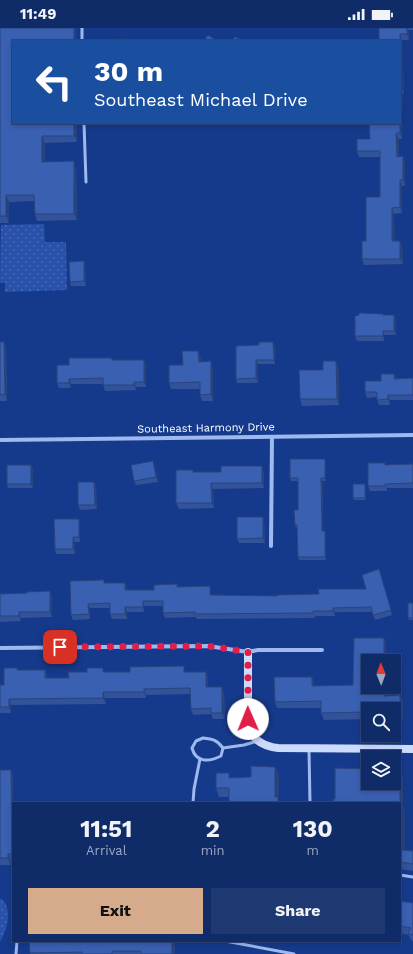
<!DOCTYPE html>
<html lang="en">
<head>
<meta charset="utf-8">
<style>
	:root { --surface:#102c68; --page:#1e3871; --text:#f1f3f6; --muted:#9ca7c0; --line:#30487c; --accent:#d6ab8b }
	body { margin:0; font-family:"Work Sans",sans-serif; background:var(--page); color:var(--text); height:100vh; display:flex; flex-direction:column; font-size:15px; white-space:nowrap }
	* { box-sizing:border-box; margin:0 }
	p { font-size:13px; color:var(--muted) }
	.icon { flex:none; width:22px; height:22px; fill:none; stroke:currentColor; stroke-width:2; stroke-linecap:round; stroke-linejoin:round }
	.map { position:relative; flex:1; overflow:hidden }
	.panel { position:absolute; left:12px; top:774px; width:389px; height:140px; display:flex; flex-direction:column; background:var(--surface); border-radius:0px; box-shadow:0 2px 6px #0003,0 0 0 1px var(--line) }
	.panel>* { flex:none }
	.guide { position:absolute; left:12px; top:12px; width:389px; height:84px; border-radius:0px; box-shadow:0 2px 6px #0003,0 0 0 1px var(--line); background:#1a4fa0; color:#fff; overflow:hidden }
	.needle { width:26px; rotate:359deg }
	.buttons { position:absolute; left:361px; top:626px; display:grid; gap:8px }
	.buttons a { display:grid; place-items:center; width:40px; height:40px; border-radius:0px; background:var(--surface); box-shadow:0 2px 6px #0003,0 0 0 1px var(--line); font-size:20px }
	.pin { position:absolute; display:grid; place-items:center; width:34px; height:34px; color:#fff; margin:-17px; border-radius:8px; box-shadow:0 2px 6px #0006 }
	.me { position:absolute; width:44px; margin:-22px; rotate:359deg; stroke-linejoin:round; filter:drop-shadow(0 0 3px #0008) }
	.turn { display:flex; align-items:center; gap:14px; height:84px; padding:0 16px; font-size:18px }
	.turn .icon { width:52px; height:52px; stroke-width:2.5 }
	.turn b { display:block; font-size:28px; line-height:34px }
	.eta { display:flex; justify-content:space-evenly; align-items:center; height:68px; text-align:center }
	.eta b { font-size:24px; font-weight:700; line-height:28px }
	.action { display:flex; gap:8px; margin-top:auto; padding:8px 16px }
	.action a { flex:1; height:46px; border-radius:0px; background:var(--accent); color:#111; font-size:16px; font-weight:700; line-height:46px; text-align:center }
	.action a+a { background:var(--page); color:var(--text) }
	.status { display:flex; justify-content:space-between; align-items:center; height:28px; padding:0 20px; background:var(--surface); direction:ltr }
	.status svg { height:11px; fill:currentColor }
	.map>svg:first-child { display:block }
	.park { fill:url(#park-dots) }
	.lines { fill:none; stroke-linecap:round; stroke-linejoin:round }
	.lane { stroke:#9eb9ef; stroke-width:3 }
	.street { stroke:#9eb9ef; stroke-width:4 }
	.secondary { stroke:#ccdafb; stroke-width:8 }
	.wall { fill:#325399 }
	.shaded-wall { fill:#29437d }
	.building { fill:#3a60b2; stroke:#29437d }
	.route { stroke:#e11d48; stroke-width:7; stroke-dasharray:0 12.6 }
	.labels { text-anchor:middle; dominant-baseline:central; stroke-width:3.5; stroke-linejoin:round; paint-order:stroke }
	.street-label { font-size:11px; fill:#fff; stroke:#163a8b }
</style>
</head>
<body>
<div class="status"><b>11:49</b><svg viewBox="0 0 49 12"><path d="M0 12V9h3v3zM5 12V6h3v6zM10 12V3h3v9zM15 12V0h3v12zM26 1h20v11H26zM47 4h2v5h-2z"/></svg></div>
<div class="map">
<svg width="413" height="926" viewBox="0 0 413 926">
	<defs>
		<pattern id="park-dots" width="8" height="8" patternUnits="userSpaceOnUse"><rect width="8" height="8" fill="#2851aa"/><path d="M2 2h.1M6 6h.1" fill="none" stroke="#486bb7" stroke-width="1.8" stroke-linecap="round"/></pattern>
	</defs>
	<rect width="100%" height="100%" fill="#163a8b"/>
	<!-- park -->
	<g class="park">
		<polygon points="44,196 45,214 66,214 67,262 5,264 5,255 0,255 1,197"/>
		<path d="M0,871H2C13,883 7,901 0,914Z"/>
	</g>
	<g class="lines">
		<!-- lane -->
		<g class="lane">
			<polyline points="82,0 82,13"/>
			<polyline points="84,95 86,154"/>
			<path d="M203,710C213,711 217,712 223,720L221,728C209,734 196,735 192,720L196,713Z"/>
			<polyline points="223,720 244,717 257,713"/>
			<polyline points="309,722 310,775"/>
			<polyline points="193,775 194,761 200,731"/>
			<polyline points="400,847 413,849"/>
			<polyline points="225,913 294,926"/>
			<polyline points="16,926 17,913"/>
		</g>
		<!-- street -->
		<g class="street">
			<polyline points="0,412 413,407"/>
			<polyline points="271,518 272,409"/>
			<polyline points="0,620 208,618 248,624 258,622 322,622"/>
		</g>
		<!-- secondary -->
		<path class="secondary" d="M248,624V696C251,712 263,718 278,720L413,721"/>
	</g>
	<!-- wall -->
	<g class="wall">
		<polygon points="0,0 76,0 76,13 13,13 77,95 77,114 45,115 45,134 76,140 77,192 37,193 35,186 34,173 9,174 9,195 0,195"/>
		<polygon points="379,0 413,0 413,2 409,2 409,12 402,12 404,66 403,66 402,86 402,111 399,111 399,129 405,134 405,158 402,158 402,185 394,186 394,213 400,213 402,219 403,236 364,237 362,231 366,213 380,169 380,129 359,129 357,123 400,95 400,13"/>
		<polygon points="84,233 85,238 86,258 71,258 70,254"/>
		<polygon points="383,286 383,287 396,292 396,307 384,307 384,313 357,313 355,308"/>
		<polygon points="0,314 4,314 6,321 7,373 0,373"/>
		<polygon points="236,318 275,318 275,336 258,336 258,355 237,355 236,351"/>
		<polygon points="112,330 113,332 146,337 146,359 136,359 136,362 105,363 103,356 71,356 71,360 59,360 57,355 69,337"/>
		<polygon points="201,330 201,334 213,340 213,373 202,373 200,367 200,361 171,361 169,355 183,337"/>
		<polygon points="339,340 339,377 302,378 300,371 323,342"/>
		<polygon points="394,346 396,351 413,350 413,372 390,372 390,377 379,377 377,372 377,369 367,370 365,364 381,353"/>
		<polygon points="326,434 326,453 323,453 323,503 325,503 326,506 326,532 299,532 298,529 297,500 296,500 295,497 298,482 298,453 291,453 290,450"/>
		<polygon points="413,436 413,460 387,460 387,463 370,463 368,458 386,437"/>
		<polygon points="31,437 33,441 33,460 8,460 7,456"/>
		<polygon points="155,438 158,454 136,457 134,453"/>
		<polygon points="194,444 264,444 264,460 213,461 214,480 179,481 176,475"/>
		<polygon points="94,454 96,458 97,481 80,482 78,477"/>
		<polygon points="365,456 365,458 366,472 354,472 353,470"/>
		<polygon points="263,489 264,493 265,515 239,515 237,511"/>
		<polygon points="79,491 80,495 80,514 75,514 75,526 56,526 55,521"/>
		<polygon points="381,546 392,587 375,592 372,584 335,584 335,588 315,588 315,590 197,591 196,589 165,590 163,585 163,578 144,578 144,584 127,584 127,591 112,591 110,586 110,580 90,580 90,591 73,592 71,587 105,555 127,560 127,562 154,562 178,559 211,563 211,567 277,568 319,566 366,561"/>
		<polygon points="0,566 52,569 52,589 21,590 21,593 0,594"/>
		<polygon points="413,575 413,592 409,592 408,590"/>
		<polygon points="354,610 384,610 386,617 386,633 368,633 368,659 386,659 386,668 400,667 403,674 403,690 394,690 394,681 368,681 368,691 324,692 321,685 321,680 277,680 275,674 274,649 312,649 314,655 314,658 353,657"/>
		<polygon points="17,640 18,642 45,642 47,648 47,650 69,650 105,644 206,644 208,650 208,659 224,665 225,691 213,691 211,686 193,687 191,681 191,666 146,667 146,670 105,670 106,676 11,677 11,685 0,685 0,657 4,657"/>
		<polygon points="275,739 279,748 278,771 229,769 219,769 216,760 229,745 230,750 251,749"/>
		<polygon points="0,742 11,742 13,749 13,833 11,833 11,837 0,837"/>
		<polygon points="403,750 403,778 405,785 405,822 413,823 413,843 400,841 400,775 335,771"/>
		<polygon points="400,873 413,875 413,913 411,912 409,907 400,905"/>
		<polygon points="175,913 175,926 30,926 30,925"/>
	</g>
	<!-- shaded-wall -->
	<g class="shaded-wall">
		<rect x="74" y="0" width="2" height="13"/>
		<polygon points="407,0 408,0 409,2 409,12 407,6"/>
		<polygon points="400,6 402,12 404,66 402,60"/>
		<polygon points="400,60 403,66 402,86 402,111 400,105"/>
		<polygon points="74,95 77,95 77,114 74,108"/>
		<polygon points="396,105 399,111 399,135 397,129"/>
		<polygon points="42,108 45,115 45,140 42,134"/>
		<polygon points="403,128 405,134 405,158 403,152"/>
		<polygon points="74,133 76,140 77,192 74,186"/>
		<polygon points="400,152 402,158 402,185 400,179"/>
		<polygon points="6,167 9,174 9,195 6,188"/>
		<polygon points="392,180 394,186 395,219 392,213"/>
		<polygon points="400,213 402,219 403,236 400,231"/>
		<polygon points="84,233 85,238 86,258 84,253"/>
		<polygon points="394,287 396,292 396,307 394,303"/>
		<polygon points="383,303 384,307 384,313 383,308"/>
		<polygon points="4,314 6,321 7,373 5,366"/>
		<polygon points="273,314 275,318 275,336 274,332"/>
		<polygon points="198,323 201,330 201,340 199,334"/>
		<polygon points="144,332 146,337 146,359 144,354"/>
		<polygon points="256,332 258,336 258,355 256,350"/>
		<polygon points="211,333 213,340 213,373 211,366"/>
		<polygon points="336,333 339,340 339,377 337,371"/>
		<polygon points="69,351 71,356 71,360 69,355"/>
		<polygon points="134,354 136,359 136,362 134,357"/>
		<polygon points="388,367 390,372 390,377 388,371"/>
		<polygon points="325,431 326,434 326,453 325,450"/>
		<polygon points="153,433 155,438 158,454 156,449"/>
		<polygon points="31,437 33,441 33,460 31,456"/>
		<polygon points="262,438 264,444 264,460 262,455"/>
		<polygon points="321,450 323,453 323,506 322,503"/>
		<polygon points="94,454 96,458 97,481 95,477"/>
		<polygon points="211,455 213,461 214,480 212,475"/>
		<polygon points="365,456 365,458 366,472 365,470"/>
		<polygon points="263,489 264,493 265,515 263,510"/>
		<polygon points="79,491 80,495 80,514 79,509"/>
		<polygon points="325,503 326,506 326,532 325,529"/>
		<polygon points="73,509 75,514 75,526 73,521"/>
		<polygon points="125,555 127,560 127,567 125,562"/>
		<polygon points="210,558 211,563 211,572 210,567"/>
		<polygon points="50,563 52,569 52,589 50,584"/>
		<polygon points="143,573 144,578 144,584 143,579"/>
		<polygon points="88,576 90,580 90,591 89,586"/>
		<polygon points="125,579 127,584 127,591 125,586"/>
		<polygon points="333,580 335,584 335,588 333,583"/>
		<polygon points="19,584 21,590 21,593 19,588"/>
		<polygon points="384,610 386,617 386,633 384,633"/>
		<polygon points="45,642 47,648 47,656 45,650"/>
		<polygon points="206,644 208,650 208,665 206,659"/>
		<polygon points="312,649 314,655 314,665 312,658"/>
		<polygon points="222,659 224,665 225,691 222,685"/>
		<polygon points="384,659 386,659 386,674 384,668"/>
		<polygon points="144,661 146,667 146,670 144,664"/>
		<polygon points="103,664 105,670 106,676 103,670"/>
		<polygon points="400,667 403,674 403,690 400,684"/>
		<polygon points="9,671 11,677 11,685 9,679"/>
		<polygon points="275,739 279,748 278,771 280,775 277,775 275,769"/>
		<polygon points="11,742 13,749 13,830 12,826"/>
		<polygon points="400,742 403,750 403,778 405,785 405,829 402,822 400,778"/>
		<polygon points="8,826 11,833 11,837 8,830"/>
		<rect x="172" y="913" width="3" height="13"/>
	</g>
	<!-- building -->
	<g class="building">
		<polygon points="0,0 74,0 74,13 13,13 13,95 74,95 74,108 42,108 42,134 74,133 74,186 35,186 34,167 6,167 6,188 0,188"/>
		<polygon points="379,0 407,0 407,6 400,6 402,60 400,60 400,76 400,13 379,13"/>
		<polygon points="208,7 217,13 204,13"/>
		<polygon points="234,9 248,13 232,13"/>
		<rect x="117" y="11" width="11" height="2"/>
		<polygon points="400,88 400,105 396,105 397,129 403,128 403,152 400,152 400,179 392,180 392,213 400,213 400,231 362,231 362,213 366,213 366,169 380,169 380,123 357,123 357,111 370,111 369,95 400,95"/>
		<polygon points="84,233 84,253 70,254 69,234"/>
		<polygon points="359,285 383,286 383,287 394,287 394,303 383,303 383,308 355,308 355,288 359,287"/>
		<polygon points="0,314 4,314 5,366 0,367"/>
		<polygon points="259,314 273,314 274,332 256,332 256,350 236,351 236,318 259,317"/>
		<polygon points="182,323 198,323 199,334 211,333 211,366 200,367 200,354 169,355 169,337 183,337"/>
		<polygon points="69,330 112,330 112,332 144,332 144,354 134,354 134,357 103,357 103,350 69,351 69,355 57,355 57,337 69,337"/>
		<polygon points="323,333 336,333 337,371 300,371 299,342 323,342"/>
		<polygon points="381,346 394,346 394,351 413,350 413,367 388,367 388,371 377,372 377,364 365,364 365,353 381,353"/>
		<polygon points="290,431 325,431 325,450 321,450 322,503 325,503 325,529 298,529 297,497 295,497 294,482 298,482 298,450 290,450"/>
		<polygon points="153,433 156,449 134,453 131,437"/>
		<polygon points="368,435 385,435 385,437 413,436 413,455 385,456 385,458 368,458"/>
		<rect x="7" y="437" width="24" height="19"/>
		<polygon points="221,438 262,438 262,455 211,455 212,475 176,475 176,442 193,442 193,444 221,444"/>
		<polygon points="78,454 94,454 95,477 78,477"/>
		<rect x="353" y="456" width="12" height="14"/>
		<polygon points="237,489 263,489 263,510 237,511"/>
		<polygon points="54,491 79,491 79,509 73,509 73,521 55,521"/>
		<polygon points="379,541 391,582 373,587 371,579 333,580 333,583 313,583 313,585 195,586 195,584 163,585 163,573 143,573 143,579 125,579 125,586 110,586 110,575 88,576 89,586 71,587 70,553 104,552 104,555 125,555 125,562 154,562 154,557 177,556 177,559 210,558 210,567 277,568 277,567 319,566 318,561 366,561 362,547"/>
		<polygon points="50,563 50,584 19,584 19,588 0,588 0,566 27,565 27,564"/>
		<rect x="408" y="575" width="5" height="15"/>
		<polygon points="354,610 384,610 384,633 368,633 368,659 384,659 384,668 400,667 400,684 394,684 394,681 368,681 368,684 321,685 321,673 275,674 274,649 312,649 312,658 353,657"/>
		<polygon points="184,638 184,644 206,644 206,659 222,659 222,685 211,685 211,680 191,681 190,660 144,661 144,664 103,664 103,670 9,671 9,679 0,679 0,657 4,657 4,640 17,640 17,642 45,642 45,650 69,650 68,644 87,644 87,640 103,640 103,644 130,644 130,639"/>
		<polygon points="251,738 275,739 275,769 278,769 278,775 229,775 229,760 216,760 216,745 229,745 229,750 251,749"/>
		<polygon points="335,740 368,741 368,755 394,755 394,742 400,742 400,775 333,775 333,771 335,771"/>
		<polygon points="0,742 11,742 12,826 8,826 8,830 0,830"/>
		<polygon points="400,777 402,777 402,822 413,823 413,836 400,834"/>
		<polygon points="400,873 413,875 413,907 408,905 411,900 400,898"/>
		<polygon points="29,913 172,913 172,926 141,926 141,923 112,923 112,926 82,926 82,924 30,925"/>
	</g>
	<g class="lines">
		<!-- route -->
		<polyline class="route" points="60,619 208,618 248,624 248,691"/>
	</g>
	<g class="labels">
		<!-- street labels -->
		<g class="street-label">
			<text transform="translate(206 400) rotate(-1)">Southeast Harmony Drive</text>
		</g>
	</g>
</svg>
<div class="buttons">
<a><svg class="needle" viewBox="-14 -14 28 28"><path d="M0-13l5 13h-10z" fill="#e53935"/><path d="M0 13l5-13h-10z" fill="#9ca7c0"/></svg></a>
<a><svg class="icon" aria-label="search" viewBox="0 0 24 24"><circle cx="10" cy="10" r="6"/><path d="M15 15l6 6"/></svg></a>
<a><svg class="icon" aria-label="layers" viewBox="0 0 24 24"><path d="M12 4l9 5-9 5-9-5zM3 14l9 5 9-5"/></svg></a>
</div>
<div class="pin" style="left:60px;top:619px;background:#d93025"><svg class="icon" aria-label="arrive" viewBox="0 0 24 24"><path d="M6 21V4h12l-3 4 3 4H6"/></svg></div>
<svg class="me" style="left:248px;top:691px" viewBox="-20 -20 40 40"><circle r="19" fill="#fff"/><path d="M0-13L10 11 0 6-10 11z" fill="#e11d48"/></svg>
<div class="guide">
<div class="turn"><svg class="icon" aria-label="left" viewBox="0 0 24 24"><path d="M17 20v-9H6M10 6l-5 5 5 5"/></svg><div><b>30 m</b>Southeast Michael Drive</div></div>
</div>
<section class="panel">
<div class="eta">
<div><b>11:51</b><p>Arrival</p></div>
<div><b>2</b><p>min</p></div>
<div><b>130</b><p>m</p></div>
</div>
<div class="action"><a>Exit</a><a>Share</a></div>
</section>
</div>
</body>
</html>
